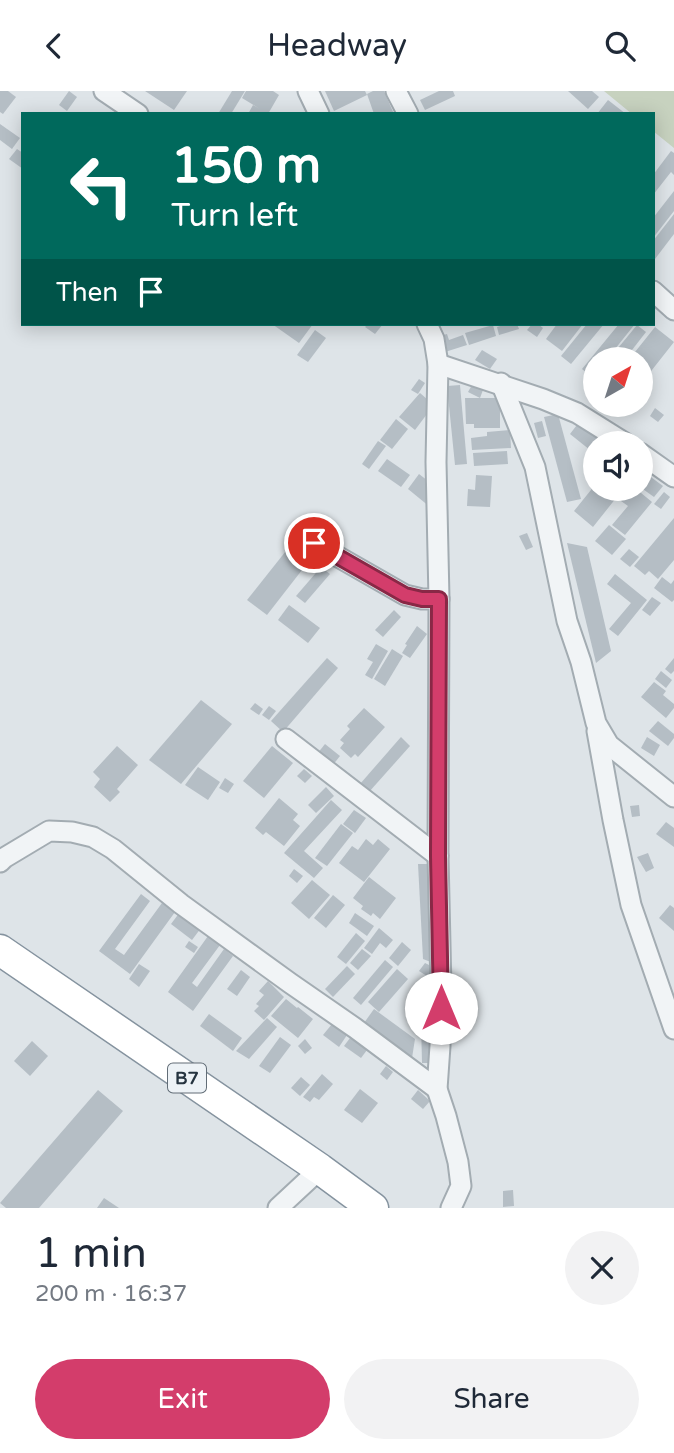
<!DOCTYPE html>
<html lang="en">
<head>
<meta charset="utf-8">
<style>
	:root { --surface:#fff; --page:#f2f2f3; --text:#1f2937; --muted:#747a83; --accent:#d33d6b }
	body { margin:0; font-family:"Varela Round",sans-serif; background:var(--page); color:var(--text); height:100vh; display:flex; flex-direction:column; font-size:26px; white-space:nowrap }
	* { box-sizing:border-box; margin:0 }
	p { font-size:23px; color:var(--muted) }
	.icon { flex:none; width:38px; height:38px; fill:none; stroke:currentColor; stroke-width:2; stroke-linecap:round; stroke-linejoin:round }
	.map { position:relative; height:1117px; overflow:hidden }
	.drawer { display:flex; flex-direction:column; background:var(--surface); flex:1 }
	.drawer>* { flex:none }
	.top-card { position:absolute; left:21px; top:21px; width:634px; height:214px; border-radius:0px; box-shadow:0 4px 18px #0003; background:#00695c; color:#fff; overflow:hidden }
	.needle { width:46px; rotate:39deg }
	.controls { position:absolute; left:583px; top:256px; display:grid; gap:14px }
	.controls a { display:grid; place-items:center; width:70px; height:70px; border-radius:50%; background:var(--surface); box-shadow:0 4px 18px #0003; font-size:35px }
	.pin { position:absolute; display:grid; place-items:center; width:60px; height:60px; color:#fff; margin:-30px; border:4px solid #fff; border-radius:50%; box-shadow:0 2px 7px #0007 }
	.me { position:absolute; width:77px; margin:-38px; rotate:0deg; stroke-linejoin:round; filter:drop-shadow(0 0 5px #0008) }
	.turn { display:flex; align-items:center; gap:24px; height:147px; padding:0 35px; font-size:32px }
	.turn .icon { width:91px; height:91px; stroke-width:2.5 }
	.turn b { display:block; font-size:49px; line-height:60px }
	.then { display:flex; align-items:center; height:66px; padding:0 35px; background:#0003; gap:14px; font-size:26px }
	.round { display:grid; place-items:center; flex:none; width:74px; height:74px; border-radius:37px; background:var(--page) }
	.head { display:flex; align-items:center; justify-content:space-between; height:119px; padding:0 35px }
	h1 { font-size:42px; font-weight:600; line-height:52px }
	.action { display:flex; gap:14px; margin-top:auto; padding:14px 35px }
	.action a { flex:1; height:80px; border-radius:42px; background:var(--accent); color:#fff; font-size:28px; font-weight:600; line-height:80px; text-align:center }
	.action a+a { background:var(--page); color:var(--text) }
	header { display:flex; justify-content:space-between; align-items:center; height:91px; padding:0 35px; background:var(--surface); font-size:32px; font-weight:600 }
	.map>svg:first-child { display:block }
	.green { fill:#c7d2bf }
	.building { fill:#b5bec5 }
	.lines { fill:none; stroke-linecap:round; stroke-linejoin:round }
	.minor-casing { stroke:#a3acb2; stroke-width:23 }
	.highway-casing { stroke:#85939f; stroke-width:33 }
	.minor { stroke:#f1f4f6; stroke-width:19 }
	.highway { stroke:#fff; stroke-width:30 }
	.route-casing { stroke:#892846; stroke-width:18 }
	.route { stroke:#d33d6b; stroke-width:12 }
	.labels { text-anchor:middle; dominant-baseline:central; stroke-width:5; stroke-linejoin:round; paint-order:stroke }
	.shield { fill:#edf2f6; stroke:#626d77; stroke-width:2 }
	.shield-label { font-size:18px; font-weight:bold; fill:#263440 }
</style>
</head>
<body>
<header><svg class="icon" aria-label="back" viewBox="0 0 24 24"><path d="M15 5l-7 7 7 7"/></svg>Headway<svg class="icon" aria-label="search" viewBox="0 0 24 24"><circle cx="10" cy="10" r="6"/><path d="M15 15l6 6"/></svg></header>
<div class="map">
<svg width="674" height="1117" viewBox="0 0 674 1117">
	<rect width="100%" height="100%" fill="#dee4e8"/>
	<!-- green -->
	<polygon class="green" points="604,0 674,0 674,57 653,40 653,23 632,23"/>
	<!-- building -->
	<g class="building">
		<polygon points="0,0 8,0 16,6 3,23 0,21"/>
		<polygon points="69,0 77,6 67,20 59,14"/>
		<polygon points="145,0 187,0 174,19"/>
		<polygon points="232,0 245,0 231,23 218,23"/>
		<polygon points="246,0 273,0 279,4 268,23 266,21 265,23 248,23 253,14 260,18 242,7"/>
		<polygon points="325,0 365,0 367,4 334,20"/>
		<polygon points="373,0 384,0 394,23 374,23 367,3"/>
		<polygon points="439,0 453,0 455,5 425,19 420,9"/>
		<polygon points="568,0 592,0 599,6 588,18"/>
		<polygon points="608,9 626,23 597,23"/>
		<polygon points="0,33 20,47 12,58 0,49"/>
		<polygon points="17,58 23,62 23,78 9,68"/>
		<polygon points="671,60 674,62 674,84 671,81 653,104 653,84"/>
		<polygon points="674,100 674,120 653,147 653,127"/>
		<polygon points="674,123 674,143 655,168 653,166 653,150"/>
		<polygon points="272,233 313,233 299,252"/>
		<polygon points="368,233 383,233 375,243 365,236"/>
		<polygon points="507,233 517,233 519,238 499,244 497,236"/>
		<polygon points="532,233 538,233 543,237 537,246 527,239"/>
		<polygon points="557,233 583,233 562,260 546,248"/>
		<polygon points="587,233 604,233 571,273 561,265"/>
		<polygon points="619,233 635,233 607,268 595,268 595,282 592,286 582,278"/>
		<polygon points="493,234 496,245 469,254 465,242"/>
		<polygon points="637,234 646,241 625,268 609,268"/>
		<polygon points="655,236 674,251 648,284 640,278 640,275 645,269 635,261"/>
		<polygon points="315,239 326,247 308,271 297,264"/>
		<polygon points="447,243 449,249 463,244 467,254 445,261 440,245"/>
		<polygon points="482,259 497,268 490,278 475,269"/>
		<polygon points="419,288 425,292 418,303 411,299"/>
		<polygon points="460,294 467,373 455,374 447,295"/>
		<polygon points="472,294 483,299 480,307 468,301"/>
		<polygon points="420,302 428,309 427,323 415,339 399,326"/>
		<polygon points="465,307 500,307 500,337 474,337 474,333 466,333"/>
		<polygon points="655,317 664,324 658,331 650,325"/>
		<polygon points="558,323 581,408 567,411 544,326"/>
		<polygon points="396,328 408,338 392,358 380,349"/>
		<polygon points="542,330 546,345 538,347 534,332"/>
		<polygon points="580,330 607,352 595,352 595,363 570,343"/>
		<polygon points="510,339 511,357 472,359 471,347 487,345 487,341"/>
		<polygon points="378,350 386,355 369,378 362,373"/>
		<polygon points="507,360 508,373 474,375 473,362"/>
		<polygon points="387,368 410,384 401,396 378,380"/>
		<polygon points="640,378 663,395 654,406 640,396"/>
		<polygon points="419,383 428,390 430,416 408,398"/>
		<polygon points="476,384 492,385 490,416 467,415 468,398 475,399"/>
		<polygon points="595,394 595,397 624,397 593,436 574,420"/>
		<polygon points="631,397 635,397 652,411 625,444 612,434 628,415 621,410"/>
		<polygon points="664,401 670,406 661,418 654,413"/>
		<polygon points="674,427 674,469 658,488 649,480 645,484 634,475"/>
		<polygon points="609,434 626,448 612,464 595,450"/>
		<polygon points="527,442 533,456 526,459 519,445"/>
		<polygon points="297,446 316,461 267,524 247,509"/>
		<polygon points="567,452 587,456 611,560 596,572"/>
		<polygon points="629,458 639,466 630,476 620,468"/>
		<polygon points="321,476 330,483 305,512 296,505"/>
		<polygon points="615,483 647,509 618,545 609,538 631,512 607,493"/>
		<polygon points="662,486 671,493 674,489 674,509 672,511 654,497"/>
		<polygon points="652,506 661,512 650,525 642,519"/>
		<polygon points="289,514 320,537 308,552 278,529"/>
		<polygon points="394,519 401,526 383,546 375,539"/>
		<polygon points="417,535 427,543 410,567 402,562 407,554 405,553"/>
		<polygon points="376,553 388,560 372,588 365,584 373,571 367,568"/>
		<polygon points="392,558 403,565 385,595 374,588"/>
		<polygon points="327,567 338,577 283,641 271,630"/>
		<polygon points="674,567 674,580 671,583 665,578"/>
		<polygon points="661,580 672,589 666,597 655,588"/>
		<polygon points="654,591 666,600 663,604 674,613 674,617 666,627 641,606"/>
		<polygon points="201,609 232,633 181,693 149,669"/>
		<polygon points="255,612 263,618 259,624 250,618"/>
		<polygon points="269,615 276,620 269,629 262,624"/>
		<polygon points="364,617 385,636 358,666 355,663 351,667 340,657 344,652 340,649 350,638 347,635"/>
		<polygon points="658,630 674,643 674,647 668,655 649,640"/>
		<polygon points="401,646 410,655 369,701 360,693"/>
		<polygon points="647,646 660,654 654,665 641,657"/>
		<polygon points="325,653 340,665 332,675 317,663"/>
		<polygon points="117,655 138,674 117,698 120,701 110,711 94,696 100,688 93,681"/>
		<polygon points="272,655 293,672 264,707 243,690"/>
		<polygon points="198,676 220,691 208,709 185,694"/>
		<polygon points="304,678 312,685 305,692 297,685"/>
		<polygon points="225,687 234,693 228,702 219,697"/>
		<polygon points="326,696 334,705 316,722 308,714"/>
		<polygon points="279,707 298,723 293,729 300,735 284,755 266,741 263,744 255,737"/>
		<polygon points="331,709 342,719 304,760 323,777 314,787 284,762"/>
		<polygon points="639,714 640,725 632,726 630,715"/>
		<polygon points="354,719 366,727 355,742 343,733"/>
		<polygon points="666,731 674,737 674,756 656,743"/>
		<polygon points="341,733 353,742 327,775 315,767"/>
		<polygon points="366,748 373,754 378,748 390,758 364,791 339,772 352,755 358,759"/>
		<polygon points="648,762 654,777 646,781 637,766"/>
		<polygon points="418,773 432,773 436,873 423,868"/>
		<polygon points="294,778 303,785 297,792 289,785"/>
		<polygon points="369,786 396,807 380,828 373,822 371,825 361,818 363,815 353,807"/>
		<polygon points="312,789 330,804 309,828 291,812"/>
		<polygon points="141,803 150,810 115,858 124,864 162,812 175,821 130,883 99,860"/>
		<polygon points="333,804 345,814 326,837 314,827"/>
		<polygon points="670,814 674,817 674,840 659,827"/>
		<polygon points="180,821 201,837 192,849 171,833"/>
		<polygon points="355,822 374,835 367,845 349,832"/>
		<polygon points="379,837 393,849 386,857 380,852 372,863 364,857"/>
		<polygon points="356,842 365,850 346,873 337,866"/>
		<polygon points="208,845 220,854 192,892 197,896 224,858 233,865 193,920 168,901"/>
		<polygon points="189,850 198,856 194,862 185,856"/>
		<polygon points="402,851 411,859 398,875 389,867"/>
		<polygon points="362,858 371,865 358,879 350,872"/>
		<polygon points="385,869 393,876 361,914 353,907"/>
		<polygon points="425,872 435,877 433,889 419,880"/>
		<polygon points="139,873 150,880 139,896 129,888"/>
		<polygon points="347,875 355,883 333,906 325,898"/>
		<polygon points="397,878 408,888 379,921 368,911"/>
		<polygon points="241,879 250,886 237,905 227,898"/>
		<polygon points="268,890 284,906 264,929 254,920 259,915 256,913 264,904 259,900"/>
		<rect x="424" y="891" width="10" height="36"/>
		<polygon points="286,908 297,917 298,916 313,928 298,947 271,925"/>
		<polygon points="374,918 415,948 412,967 364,932"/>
		<polygon points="209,923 242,947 233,960 200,935"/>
		<polygon points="267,927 277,936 249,968 236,960"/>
		<polygon points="421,931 436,931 434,972 422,972"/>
		<polygon points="332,933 347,944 339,956 323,944"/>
		<polygon points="280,946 291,954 270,982 259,975"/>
		<polygon points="350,947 367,959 361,967 344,955"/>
		<polygon points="305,948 312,957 305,963 298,955"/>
		<polygon points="32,950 48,965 30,985 14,970"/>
		<polygon points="386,975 393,981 387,989 380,983"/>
		<polygon points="322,983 333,993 319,1009 314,1006 310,1011 303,1006"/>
		<polygon points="301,986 310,994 300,1005 291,997"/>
		<polygon points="360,998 378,1012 362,1032 344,1019"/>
		<polygon points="98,999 123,1020 39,1117 6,1117 0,1112"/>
		<polygon points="418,999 430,1010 423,1018 411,1008"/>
		<polygon points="513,1099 514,1115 503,1116 503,1100"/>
		<polygon points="104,1107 119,1117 97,1117"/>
	</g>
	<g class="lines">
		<!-- minor casing -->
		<g class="minor-casing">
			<g id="minor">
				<polyline points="104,0 138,23"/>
				<polyline points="308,0 319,23"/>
				<polyline points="396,0 408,23"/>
				<polyline points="653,200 674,219"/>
				<polyline points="427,233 434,248 438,273 436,371 439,508 438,765 441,898 440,955 437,998 446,1025 458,1071 461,1095 451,1117"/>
				<polyline points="438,273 543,308 577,322 625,352"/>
				<polyline points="501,292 535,376 567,530 581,571 596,632 609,654 674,706"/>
				<polyline points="640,362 674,386"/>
				<polyline points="314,452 405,504 422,508 439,508"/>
				<polyline points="597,640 613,729 631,814 674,938"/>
				<polyline points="286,648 438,765"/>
				<polyline points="0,771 4,767 49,740 72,741 93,746 113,758 181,813 290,892 355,937 437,998"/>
				<polyline points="278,1117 320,1078"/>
			</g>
		</g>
		<!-- highway casing -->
		<g class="highway-casing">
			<polyline id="highway" points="0,859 320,1078 373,1117"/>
		</g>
		<!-- minor -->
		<use href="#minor" class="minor"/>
		<!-- highway -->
		<use href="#highway" class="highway"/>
	</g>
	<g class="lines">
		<!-- route casing -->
		<g class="route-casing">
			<polyline id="route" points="314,452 405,504 422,508 439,508 438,765 441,917"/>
		</g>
		<!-- route -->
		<use href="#route" class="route"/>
	</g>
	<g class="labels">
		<!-- shield labels -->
		<rect class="shield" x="168" y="972.5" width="38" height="29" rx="5"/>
		<g class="shield-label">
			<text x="187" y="987">B7</text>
		</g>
	</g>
</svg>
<div class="controls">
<a><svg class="needle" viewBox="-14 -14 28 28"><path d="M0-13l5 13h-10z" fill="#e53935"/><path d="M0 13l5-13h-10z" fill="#747a83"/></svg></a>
<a><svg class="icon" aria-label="sound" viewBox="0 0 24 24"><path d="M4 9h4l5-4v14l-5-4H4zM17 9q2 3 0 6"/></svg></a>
</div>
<div class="pin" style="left:314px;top:452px;background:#d93025"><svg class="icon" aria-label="arrive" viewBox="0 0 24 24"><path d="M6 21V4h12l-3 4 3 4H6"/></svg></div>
<svg class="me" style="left:441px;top:917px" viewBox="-20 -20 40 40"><circle r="19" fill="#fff"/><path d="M0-13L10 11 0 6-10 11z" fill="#d33d6b"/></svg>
<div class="top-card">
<div class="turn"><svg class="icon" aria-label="left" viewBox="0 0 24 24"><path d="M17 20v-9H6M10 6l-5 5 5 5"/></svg><div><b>150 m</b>Turn left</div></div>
<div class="then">Then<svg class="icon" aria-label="arrive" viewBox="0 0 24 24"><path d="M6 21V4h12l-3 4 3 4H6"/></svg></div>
</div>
</div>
<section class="drawer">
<div class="head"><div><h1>1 min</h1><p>200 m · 16:37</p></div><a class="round"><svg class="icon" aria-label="close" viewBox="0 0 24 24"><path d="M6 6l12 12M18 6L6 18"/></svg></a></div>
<div class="action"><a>Exit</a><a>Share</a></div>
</section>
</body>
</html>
